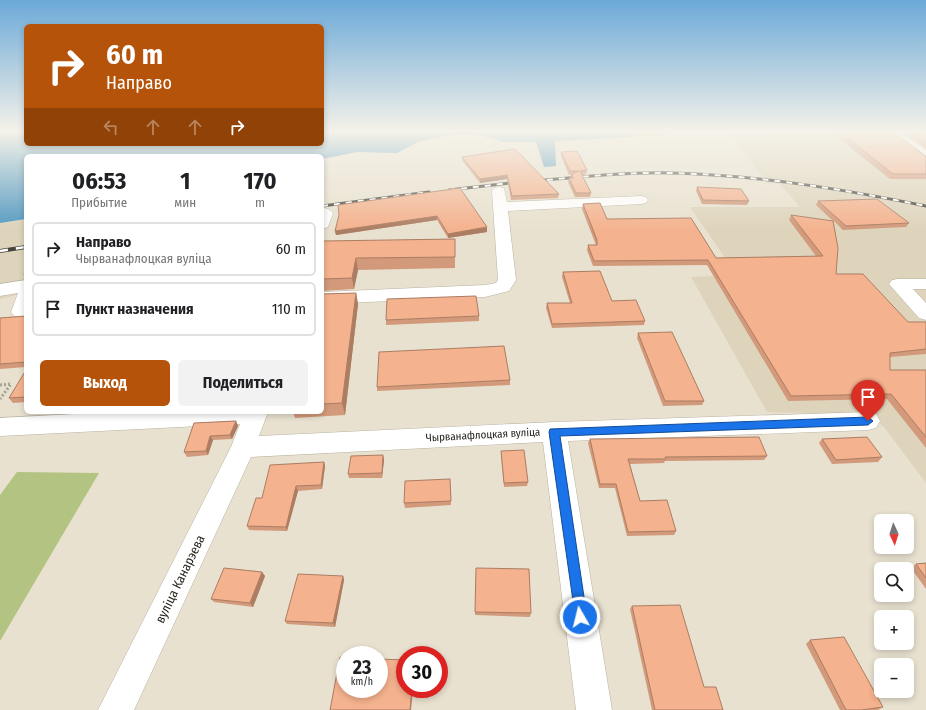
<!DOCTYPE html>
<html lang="ru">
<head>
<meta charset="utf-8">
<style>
	:root { --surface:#fff; --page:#f2f2f2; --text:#202124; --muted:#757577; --line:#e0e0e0; --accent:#b45309 }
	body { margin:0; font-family:"Fira Sans Condensed",sans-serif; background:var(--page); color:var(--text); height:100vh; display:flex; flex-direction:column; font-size:15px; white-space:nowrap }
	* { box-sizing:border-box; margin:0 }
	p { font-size:13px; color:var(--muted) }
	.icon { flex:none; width:22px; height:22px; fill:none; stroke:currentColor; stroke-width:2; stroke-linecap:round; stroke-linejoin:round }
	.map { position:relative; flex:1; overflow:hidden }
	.details { position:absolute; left:24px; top:154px; width:300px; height:260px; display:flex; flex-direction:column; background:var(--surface); border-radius:6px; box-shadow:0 2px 6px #0003 }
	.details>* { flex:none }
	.hud { position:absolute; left:24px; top:24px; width:300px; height:122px; border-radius:6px; box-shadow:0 2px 6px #0003; background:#b45309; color:#fff; overflow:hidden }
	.needle { width:26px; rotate:176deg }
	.fabs { position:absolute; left:874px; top:514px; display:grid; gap:8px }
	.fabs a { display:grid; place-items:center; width:40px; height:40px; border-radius:6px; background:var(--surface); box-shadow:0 2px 6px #0003; font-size:20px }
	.speed { position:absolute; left:336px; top:646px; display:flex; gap:8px; font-size:20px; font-weight:700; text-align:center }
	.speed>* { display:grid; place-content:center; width:52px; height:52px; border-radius:50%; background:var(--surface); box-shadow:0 2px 6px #0003; line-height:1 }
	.speed small { font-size:10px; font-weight:400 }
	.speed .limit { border:6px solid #d22; background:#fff; color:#111 }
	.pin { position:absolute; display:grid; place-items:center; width:34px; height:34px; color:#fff; margin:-41px -17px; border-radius:50% 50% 50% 0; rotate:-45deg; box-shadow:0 0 4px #0007 }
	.pin .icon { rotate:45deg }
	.me { position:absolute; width:44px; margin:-22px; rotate:352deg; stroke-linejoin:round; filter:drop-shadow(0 0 3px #0008) }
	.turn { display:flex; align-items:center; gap:14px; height:84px; padding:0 16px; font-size:18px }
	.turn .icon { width:52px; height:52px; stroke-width:2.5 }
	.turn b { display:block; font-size:28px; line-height:34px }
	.lanes { display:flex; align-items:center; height:38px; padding:0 16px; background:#0003; justify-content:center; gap:20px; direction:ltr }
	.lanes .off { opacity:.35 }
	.eta { display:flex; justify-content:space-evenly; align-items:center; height:68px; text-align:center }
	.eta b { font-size:24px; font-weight:700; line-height:28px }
	.button { display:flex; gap:8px; margin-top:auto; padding:8px 16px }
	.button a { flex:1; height:46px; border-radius:6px; background:var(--accent); color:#fff; font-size:16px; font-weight:700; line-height:46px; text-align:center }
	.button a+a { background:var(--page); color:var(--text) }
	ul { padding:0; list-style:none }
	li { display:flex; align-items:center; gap:12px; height:54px; margin:0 8px 6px; padding:0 8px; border:2px solid var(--line); border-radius:6px }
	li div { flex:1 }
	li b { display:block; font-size:15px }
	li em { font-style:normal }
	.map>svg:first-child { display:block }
	.built { fill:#ded4bc }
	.green { fill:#b3c382 }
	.water { fill:#5399c0 }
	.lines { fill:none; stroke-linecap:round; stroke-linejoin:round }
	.ferry { stroke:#154d69; stroke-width:1; stroke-dasharray:3.5 2.5; stroke-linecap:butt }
	.minor-casing { stroke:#b9b2a1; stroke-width:1 }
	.path { stroke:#a6a193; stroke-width:3; stroke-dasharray:2 2; stroke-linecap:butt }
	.minor { fill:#fff; fill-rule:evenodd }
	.rail-far1-casing { stroke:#47443c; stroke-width:3 }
	.rail-casing { stroke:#47443c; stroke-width:4 }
	.rail-far1 { stroke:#fff; stroke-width:2; stroke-dasharray:6; stroke-linecap:butt }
	.rail { stroke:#fff; stroke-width:2.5; stroke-dasharray:8; stroke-linecap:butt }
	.wall { fill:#d2997a }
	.shaded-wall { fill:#ab7d63 }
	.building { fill:#f4b28e; stroke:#ab7d63 }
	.route { fill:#1a73e8; stroke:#114b97 }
	.labels { text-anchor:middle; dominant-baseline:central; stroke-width:3; stroke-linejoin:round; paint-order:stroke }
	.street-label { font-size:11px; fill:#28261f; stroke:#fff }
	.near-street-label { font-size:13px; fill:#28261f; stroke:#fff }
</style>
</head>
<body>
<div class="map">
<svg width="926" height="710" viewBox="0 0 926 710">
	<rect width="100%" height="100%" fill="#e8e1cf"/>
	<!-- built -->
	<g class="built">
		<polygon points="729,131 926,131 926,483 884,427 867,414 767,412 691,277 737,275 690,207 800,207 780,184 767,183"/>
		<polygon points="26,219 26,293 0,299 0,223"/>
	</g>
	<!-- green -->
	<g class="green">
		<polygon points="630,131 698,131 630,137"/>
		<polygon points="17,472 99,473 0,641 0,495"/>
	</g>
	<!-- water -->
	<polygon class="water" points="0,131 26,131 26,144 322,144 322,131 630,131 630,137 555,141 556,166 544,167 536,142 504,142 479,135 457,134 420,141 397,153 357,152 322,159 322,156 26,156 26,219 0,223"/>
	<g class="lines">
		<!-- ferry -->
		<polyline class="ferry" points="0,138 26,136"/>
		<!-- minor casing -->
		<g class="minor-casing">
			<g id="minor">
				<polygon points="885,131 899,131 926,150 926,160 921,159"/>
				<polygon points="499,187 504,188 507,202 641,196 646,197 648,200 646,203 641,204 508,211 516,280 509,291 485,297 322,304 322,292 485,285 496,283 498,280 492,191 494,188"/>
				<polygon points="325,208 330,210 333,213 328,227 322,229 322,209"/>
				<polygon points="898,279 926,279 926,289 913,289 926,303 926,320 919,318 889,284 892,280"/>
				<polygon points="26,280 26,317 21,318 14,316 11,312 18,293 0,296 0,284"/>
				<polygon points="113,412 268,412 259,436 554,422 868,412 876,414 880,421 876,428 868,430 568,441 612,710 576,710 543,442 251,457 134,710 98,710 231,447 240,424 0,436 0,418"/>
			</g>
		</g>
		<!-- path -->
		<polyline class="path" points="0,385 11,384 0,399"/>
		<!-- minor -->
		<use href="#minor" class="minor"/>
		<!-- rail-far1 casing -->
		<g class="rail-far1-casing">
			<g id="rail-far1">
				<path d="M535,181C580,177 626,172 671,173C757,175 842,189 926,206"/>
				<polyline points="449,190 519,182"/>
				<polyline points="322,206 429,192"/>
			</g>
		</g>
		<!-- rail casing -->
		<g class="rail-casing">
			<polyline id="rail" points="0,251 26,247"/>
		</g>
		<!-- rail-far1 -->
		<use href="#rail-far1" class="rail-far1"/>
		<!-- rail -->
		<use href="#rail" class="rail"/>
	</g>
	<!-- wall -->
	<g class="wall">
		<polygon points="830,131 892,131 924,155 926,156 926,179 890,179"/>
		<polygon points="902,131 926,131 926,149"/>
		<polygon points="561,152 587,170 586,174 582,175 591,193 590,197 575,197 568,182 569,178 571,178 571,175 569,175 561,156"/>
		<polygon points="462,157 559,194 558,198 511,200 507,179 480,183 462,160"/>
		<polygon points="697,187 749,201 747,205 702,204 696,191"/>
		<polygon points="460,188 487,232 448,238 437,220 336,235 335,231"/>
		<polygon points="818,201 909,223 906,227 843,230 834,221 836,274 908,322 926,322 926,354 890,357 890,370 926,370 926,448 887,399 788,401 707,265 593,266 587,250 588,245 596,245 582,209 583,204 607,219 716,258 816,256 789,220 791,215 833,221 816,205"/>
		<polygon points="455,239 455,268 358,270 354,289 322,291 322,245"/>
		<polygon points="563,272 645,321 644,325 552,328 546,308 547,303 570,303 562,277"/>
		<polygon points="356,293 358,304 345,415 295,418 293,412 322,412 322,294"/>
		<polygon points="26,316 26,367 0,369 0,318"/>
		<polygon points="479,316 479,321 386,325 386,320"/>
		<polygon points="638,333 704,401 702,405 663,406 637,338"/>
		<polygon points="26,370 26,402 13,403 9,398"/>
		<polygon points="510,380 510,385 377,391 377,387"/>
		<polygon points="236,421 238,426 232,439 213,440 208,455 187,457 184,452 194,423"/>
		<polygon points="590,439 767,456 764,460 665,461 664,463 630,464 640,501 676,531 674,535 627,536 615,488 599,488 588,443"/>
		<polygon points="822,439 882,457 878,462 832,464 819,443"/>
		<polygon points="501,451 528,482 527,486 504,487 501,455"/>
		<polygon points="383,455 384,460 382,478 349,478 348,474"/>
		<polygon points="324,462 325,466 322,489 298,491 287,531 249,530 247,526 262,498"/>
		<polygon points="450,479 451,505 405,508 404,503"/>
		<polygon points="926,563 926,589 911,568 916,564"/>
		<polygon points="476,568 531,613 530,617 475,615"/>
		<polygon points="262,572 265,576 253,607 214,602 211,599"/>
		<polygon points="343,576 344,580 335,627 287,624 285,621"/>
		<polygon points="632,606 704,687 723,710 652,710 630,609"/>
		<polygon points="810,640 883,707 878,710 840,710 806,644"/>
	</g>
	<!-- shaded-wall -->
	<g class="shaded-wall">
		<polygon points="507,175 507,179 480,183 480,179"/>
		<polygon points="437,216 437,220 336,235 335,231"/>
		<polygon points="487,227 487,232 448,238 448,234"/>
		<polygon points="356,258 358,270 354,289 352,278"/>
		<polygon points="356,293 358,304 345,415 342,403"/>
		<polygon points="236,421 238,426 232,439 230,435"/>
		<polygon points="210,436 213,440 208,455 206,451"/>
		<polygon points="383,455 384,460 382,478 382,473"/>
		<polygon points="324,462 325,466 322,489 321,485"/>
		<polygon points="296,486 298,491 287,531 286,527"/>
		<polygon points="262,572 265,576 253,607 250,603"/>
		<polygon points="343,576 344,580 335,627 333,623"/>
		<polygon points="412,689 413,689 411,710 410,710"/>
	</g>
	<!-- building -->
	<g class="building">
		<polygon points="839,131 892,131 924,155 926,156 926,174 893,174"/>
		<polygon points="911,131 926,131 926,142"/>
		<polygon points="515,149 559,194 512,196 507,175 480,179 462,157"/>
		<polygon points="577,151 587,170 580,171 591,193 576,193 569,178 573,178 572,174 579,171 570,171 561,152"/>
		<polygon points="697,187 741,189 749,201 703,200"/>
		<polygon points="460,188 487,227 448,234 437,216 335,231 339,215 338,205"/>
		<polygon points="877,199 909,223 846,226 818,201"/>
		<polygon points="600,203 607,219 691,218 716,258 823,256 791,215 833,221 838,248 836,274 863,274 908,322 926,322 926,349 890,353 890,370 926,370 926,437 891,394 791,396 708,260 594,261 588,245 597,245 597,240 583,204"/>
		<polygon points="455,239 455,257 356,258 352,278 322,279 322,245 323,241"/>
		<polygon points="26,270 26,277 25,277 24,274"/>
		<polygon points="600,271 612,301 636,300 645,321 552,324 547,303 572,303 563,272"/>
		<polygon points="356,293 342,403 322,404 322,294"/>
		<polygon points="476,296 479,316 386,320 387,299"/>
		<polygon points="26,316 26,362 0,364 0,318"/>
		<polygon points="672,332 704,401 665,401 638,333"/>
		<polygon points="504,346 510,380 377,387 379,352"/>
		<polygon points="26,370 26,397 9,398"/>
		<polygon points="236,421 230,435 210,436 206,451 184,452 194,423"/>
		<polygon points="759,437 767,456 665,457 666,459 628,459 640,501 667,500 676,531 628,532 616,484 600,484 590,439"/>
		<polygon points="867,437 882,457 836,460 822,439"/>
		<polygon points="524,450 528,482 504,483 501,451"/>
		<polygon points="383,455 382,473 348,474 351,456"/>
		<polygon points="324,462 321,485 296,486 286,527 247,526 256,498 262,498 270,465"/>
		<polygon points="450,479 451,501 404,503 405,481"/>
		<polygon points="926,563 926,578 916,564"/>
		<polygon points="224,568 262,572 250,603 211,599"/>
		<polygon points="476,568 529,569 531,613 475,612"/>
		<polygon points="298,574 343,576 333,623 285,621"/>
		<polygon points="680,605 704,687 716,687 723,710 655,710 632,606"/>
		<polygon points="844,637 883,707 861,710 846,710 810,640"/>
		<polygon points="340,657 345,658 345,689 379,689 379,659 405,660 405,689 412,689 410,710 330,710"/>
	</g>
	<!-- sky -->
	<linearGradient id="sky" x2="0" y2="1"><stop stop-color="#6ca9d8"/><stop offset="0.57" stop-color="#f5f2e9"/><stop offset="1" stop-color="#f5f2e9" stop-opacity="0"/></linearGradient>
	<rect width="926" height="231" fill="url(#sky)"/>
	<!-- route -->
	<polygon class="route" points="868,417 873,421 868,425 560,436 587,617 585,622 580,624 576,622 549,432 550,429"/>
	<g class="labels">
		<!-- street labels -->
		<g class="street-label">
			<text transform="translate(483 435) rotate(-3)">Чырванафлоцкая вуліца</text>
		</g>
		<!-- near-street labels -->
		<g class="near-street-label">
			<text transform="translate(180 579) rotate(-64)">вуліца Канарэева</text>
		</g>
	</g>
</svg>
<div class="fabs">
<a><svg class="needle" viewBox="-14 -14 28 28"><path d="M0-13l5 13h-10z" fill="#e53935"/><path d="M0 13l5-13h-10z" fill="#757577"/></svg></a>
<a><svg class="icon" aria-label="search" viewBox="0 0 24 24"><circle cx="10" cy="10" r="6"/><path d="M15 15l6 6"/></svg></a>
<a>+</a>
<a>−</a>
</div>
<div class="speed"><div>23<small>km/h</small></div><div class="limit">30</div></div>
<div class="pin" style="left:868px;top:421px;background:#d93025"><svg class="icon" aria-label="arrive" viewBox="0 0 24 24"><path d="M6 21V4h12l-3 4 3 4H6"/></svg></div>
<svg class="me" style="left:580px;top:617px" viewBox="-20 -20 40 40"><circle r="17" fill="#1a73e8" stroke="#fff" stroke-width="3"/><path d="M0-11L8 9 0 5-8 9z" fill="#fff"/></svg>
<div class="hud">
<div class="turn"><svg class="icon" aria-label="right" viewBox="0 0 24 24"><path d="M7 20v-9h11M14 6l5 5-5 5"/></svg><div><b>60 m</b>Направо</div></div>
<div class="lanes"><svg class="icon off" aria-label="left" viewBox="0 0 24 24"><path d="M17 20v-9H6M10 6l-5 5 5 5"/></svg><svg class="icon off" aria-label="ahead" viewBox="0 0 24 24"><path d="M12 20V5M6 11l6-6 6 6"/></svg><svg class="icon off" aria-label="ahead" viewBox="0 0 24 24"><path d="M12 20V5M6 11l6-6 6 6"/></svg><svg class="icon" aria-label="right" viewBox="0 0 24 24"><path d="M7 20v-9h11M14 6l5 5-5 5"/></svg></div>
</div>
<section class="details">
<div class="eta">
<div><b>06:53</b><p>Прибытие</p></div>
<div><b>1</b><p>мин</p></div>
<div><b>170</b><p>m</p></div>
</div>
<ul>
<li><svg class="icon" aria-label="right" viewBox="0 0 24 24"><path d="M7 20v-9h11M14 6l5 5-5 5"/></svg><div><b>Направо</b><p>Чырванафлоцкая вуліца</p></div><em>60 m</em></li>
<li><svg class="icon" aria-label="arrive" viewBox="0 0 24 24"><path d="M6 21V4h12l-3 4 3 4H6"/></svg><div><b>Пункт назначения</b></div><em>110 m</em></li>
</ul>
<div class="button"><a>Выход</a><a>Поделиться</a></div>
</section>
</div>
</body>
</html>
